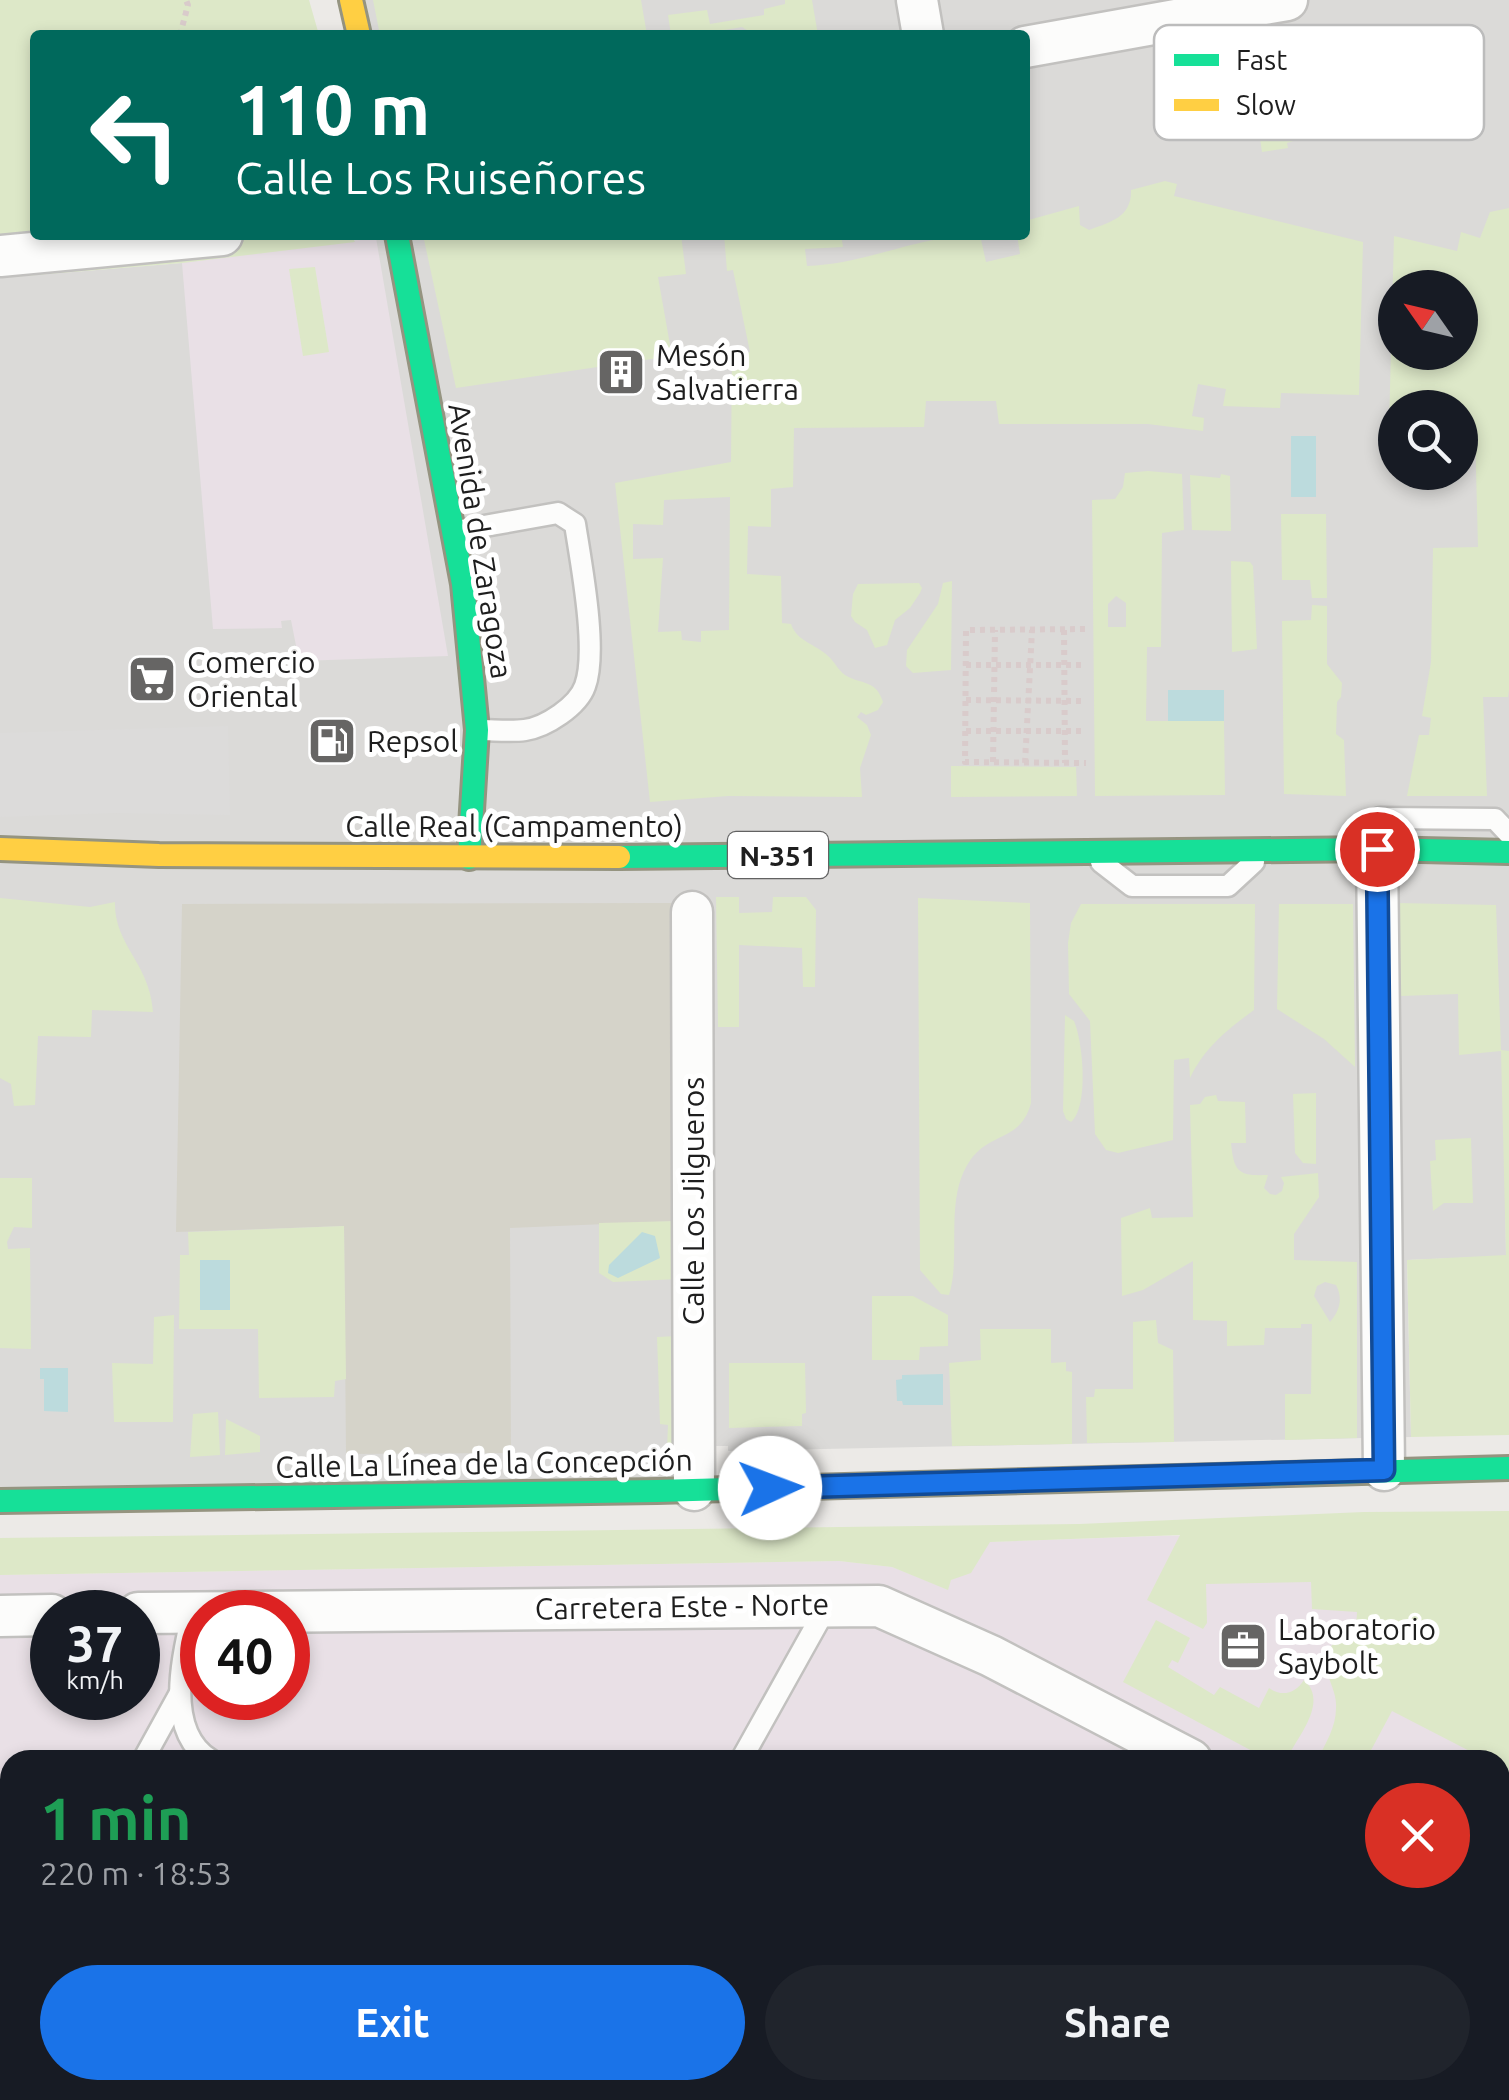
<!DOCTYPE html>
<html lang="en">
<head>
<meta charset="utf-8">
<style>
	:root { --surface:#171b24; --page:#20242c; --text:#f1f3f6; --muted:#9ea1a6; --accent:#1a73e8 }
	body { margin:0; font-family:Ubuntu,sans-serif; background:var(--page); color:var(--text); height:100vh; display:flex; flex-direction:column; font-size:38px; white-space:nowrap }
	* { box-sizing:border-box; margin:0 }
	p { font-size:32px; color:var(--muted) }
	.icon { flex:none; width:55px; height:55px; fill:none; stroke:currentColor; stroke-width:2; stroke-linecap:round; stroke-linejoin:round }
	.map { position:relative; flex:1; overflow:hidden }
	.sheet { position:absolute; left:0px; top:1750px; width:1510px; height:350px; display:flex; flex-direction:column; background:var(--surface); border-radius:30px 30px 0 0; box-shadow:0 5px 15px #0003 }
	.sheet>* { flex:none }
	.guide { position:absolute; left:30px; top:30px; width:1000px; height:210px; border-radius:10px; box-shadow:0 5px 15px #0003; background:#00695c; color:#fff; overflow:hidden }
	.needle { width:65px; rotate:304deg }
	.buttons { position:absolute; left:1378px; top:270px; display:grid; gap:20px }
	.buttons a { display:grid; place-items:center; width:100px; height:100px; border-radius:50%; background:var(--surface); box-shadow:0 5px 15px #0003; font-size:50px }
	.speed { position:absolute; left:30px; top:1590px; display:flex; gap:20px; font-size:50px; font-weight:700; text-align:center }
	.speed>* { display:grid; place-content:center; width:130px; height:130px; border-radius:50%; background:var(--surface); box-shadow:0 5px 15px #0003; line-height:1 }
	.speed small { font-size:25px; font-weight:400 }
	.speed .limit { border:15px solid #d22; background:#fff; color:#111 }
	.pin { position:absolute; display:grid; place-items:center; width:85px; height:85px; color:#fff; margin:-42px; border:5px solid #fff; border-radius:50%; box-shadow:0 2px 10px #0007 }
	.me { position:absolute; width:110px; margin:-55px; rotate:88deg; stroke-linejoin:round; filter:drop-shadow(0 0 8px #0008) }
	.turn { display:flex; align-items:center; gap:35px; height:210px; padding:0 40px; font-size:45px }
	.turn .icon { width:130px; height:130px; stroke-width:2.5 }
	.turn b { display:block; font-size:70px; line-height:85px }
	.round { display:grid; place-items:center; flex:none; width:105px; height:105px; border-radius:52px; background:var(--page) }
	.headline { display:flex; align-items:center; justify-content:space-between; height:170px; padding:0 40px }
	h1 { font-size:60px; font-weight:600; line-height:75px; color:#1e9e55 }
	.action { display:flex; gap:20px; margin-top:auto; padding:20px 40px }
	.action a { flex:1; height:115px; border-radius:60px; background:var(--accent); color:#fff; font-size:40px; font-weight:600; line-height:115px; text-align:center }
	.action a+a { background:var(--page); color:var(--text) }
	.map>svg:first-child { display:block }
	.residential { fill:#dbdad8; fill-rule:evenodd }
	.industrial { fill:#e9e0e6; fill-rule:evenodd }
	.construction { fill:#d5d3c9 }
	.grass { fill:#dde8c8; fill-rule:evenodd }
	.parking { fill:#dcdbda }
	.water { fill:#bcdbdd }
	.lines { fill:none; stroke-linecap:round; stroke-linejoin:round }
	.lane-casing { stroke:#c2c1bf; stroke-width:25 }
	.street-casing { stroke:#c2c1bf; stroke-width:45 }
	.fast-casing { stroke:#959480; stroke-width:28 }
	.slow-casing { stroke:#959480; stroke-width:28 }
	.path { stroke:#d9cbcb; stroke-width:6; stroke-dasharray:5 5; stroke-linecap:butt }
	.lane { stroke:#fcfcfb; stroke-width:20 }
	.street { stroke:#fcfcfb; stroke-width:40 }
	.fast { stroke:#16e098; stroke-width:22 }
	.slow { stroke:#ffcf43; stroke-width:22 }
	.route-casing { stroke:#114b97; stroke-width:25 }
	.route { stroke:#1a73e8; stroke-width:18 }
	.labels { text-anchor:middle; dominant-baseline:central; stroke-width:10; stroke-linejoin:round; paint-order:stroke }
	.shield { fill:#fff; stroke:#626262; stroke-width:2.5 }
	.shield-label { font-size:28px; font-weight:bold; fill:#1e1e1e }
	.poi-label { font-size:30px; fill:#1e1e1e; stroke:#fff; text-anchor:start }
	.street-label { font-size:30px; fill:#1e1e1e; stroke:#fff }
	.key { fill:#fff; stroke:#bcbcbc; stroke-width:2.5 }
	.key-label { font-size:28px; fill:#1e1e1e }
</style>
</head>
<body>
<div class="map">
<svg width="1509" height="2100" viewBox="0 0 1509 2100">
	<rect width="100%" height="100%" fill="#eceae7"/>
	<!-- residential -->
	<path class="residential" d="M351,0H1509V1178L1505,1179L1506,1256L1407,1260L1411,1437L728,1451V1446H694L677,1491L0,1501V278L182,263L355,242L389,235H1025V35H358ZM1395,288H1460V352H1395ZM1395,408H1460V472H1395Z"/>
	<!-- industrial -->
	<g class="industrial">
		<polygon points="376,238 448,656 299,661 291,620 281,621 282,628 213,629 182,263"/>
		<path d="M1363,1535L1354,1671L1500,1760H10V2090H1500V1778L1509,1783V2100H0V1575L839,1561L892,1567L947,1589L951,1580L959,1576L989,1542L1162,1536ZM52,1612H138V1698H52ZM202,1612H288V1698H202Z"/>
	</g>
	<!-- construction -->
	<polygon class="construction" points="671,903 678,1221 510,1228 511,1453 346,1454 344,1226 176,1232 182,904"/>
	<!-- grass -->
	<g class="grass">
		<polygon points="0,0 309,0 319,35 35,35 35,235 351,235 355,242 182,263 0,278"/>
		<polygon points="373,0 641,0 647,35 380,35"/>
		<polygon points="785,0 812,0 818,35 755,35 742,27 695,35 671,35 668,15 707,10 710,24 764,15 764,9 785,4"/>
		<polygon points="1297,63 1309,136 1287,143 1288,148 1262,152 1250,69"/>
		<path d="M1165,181L1177,184L1174,196L1363,242L1359,395L1281,393L1280,408L1223,406L1226,389L1198,384L1192,416L1204,418L1203,431L1148,424H999L996,401H926L924,427L794,428L793,487L771,489V527L748,526L747,574L781,576L782,623L791,624C797,642 816,644 828,656C835,662 837,669 845,675C861,685 876,679 883,702L878,710L866,715L861,712L857,717L867,725L871,735L860,768L862,797L728,796L650,802L615,483L731,462L732,353L750,352L733,270L727,271L724,235H841L843,247L805,249L807,266C867,264 919,235 980,235L986,262L1020,254L1017,235H1025V221L1079,206L1080,225L1089,230C1111,222 1132,217 1131,190ZM730,497L729,630L701,631V642L682,640L681,631L658,632L663,558L633,559V524L663,525L664,500Z"/>
		<path d="M1509,208V690L1508,697H1483L1487,796H1407L1419,735H1429L1431,718L1422,716L1431,662L1433,548L1478,547L1475,429L1460,428V408H1395V426H1389L1394,236L1457,251L1461,232L1480,238L1490,212ZM1395,288H1460V352H1395Z"/>
		<polygon points="423,235 681,235 686,274 658,277 672,356 456,388"/>
		<polygon points="315,267 329,352 303,356 289,269"/>
		<path d="M1148,471L1182,474L1184,530L1162,533L1161,647H1147L1146,721H1224L1225,795L1095,796L1092,500L1115,499L1123,487L1125,473ZM1116,596L1126,603V627H1108V604Z"/>
		<polygon points="1221,474 1230,476 1231,531 1192,530 1190,475 1220,478"/>
		<polygon points="1281,514 1326,514 1327,598 1312,598 1310,580 1282,580"/>
		<polygon points="1231,561 1250,562 1253,566 1257,649 1232,652"/>
		<polygon points="952,581 951,670 913,673 906,666 907,650 938,604 943,583"/>
		<polygon points="919,583 922,588 920,593 910,608 895,620 887,645 875,648 867,630 855,622 851,616 853,594 858,584"/>
		<polygon points="1312,605 1327,606 1327,664 1342,683 1341,697 1337,702 1336,734 1344,740 1346,796 1284,794 1282,621 1311,620"/>
		<polygon points="951,766 1076,767 1077,796 951,797"/>
		<polygon points="739,897 739,913 772,912 773,897 806,897 816,910 815,987 803,987 802,948 739,945 739,1027 718,1027 716,897"/>
		<path d="M0,898L90,907L115,902C114,937 138,956 148,987C151,995 152,1004 153,1012L92,1010L91,1037L38,1036L35,1105L14,1106L11,1084L0,1078Z"/>
		<path d="M918,898L1030,903L1031,1103C1021,1141 991,1132 971,1159C943,1198 962,1254 949,1295L941,1294L920,1270Z"/>
		<polygon points="1396,903 1496,905 1501,1050 1509,1051 1509,1435 1411,1437 1407,1260 1506,1255 1501,1051 1459,1055 1458,994 1400,996"/>
		<path d="M1081,904H1255L1254,1010C1227,1030 1205,1047 1190,1078L1189,1058L1174,1060L1173,1140L1118,1153L1106,1150L1095,1134L1090,1021L1069,994L1068,943L1071,923Z"/>
		<polygon points="1279,904 1353,904 1355,1067 1324,1039 1277,1009"/>
		<path d="M1065,1015L1074,1021C1083,1042 1089,1106 1071,1122L1066,1119L1063,1111Z"/>
		<polygon points="1316,1093 1316,1164 1303,1163 1295,1153 1293,1094"/>
		<path d="M1216,1095L1218,1101L1245,1102L1246,1143H1231C1234,1173 1239,1176 1268,1175L1264,1188L1270,1194L1276,1195L1282,1191L1284,1183L1281,1177L1318,1173L1319,1197L1294,1234V1260L1357,1262V1438L1285,1440V1394H1311L1312,1324H1301V1328H1265L1264,1345L1227,1346V1321L1193,1320V1261L1143,1290L1122,1296L1121,1218L1150,1208L1152,1218L1193,1217L1190,1105L1200,1104L1205,1097ZM1325,1282L1336,1285C1343,1298 1340,1311 1330,1322L1314,1296L1317,1286Z"/>
		<polygon points="1471,1138 1473,1203 1444,1203 1433,1211 1430,1161 1436,1160 1435,1140"/>
		<polygon points="0,1178 32,1178 32,1228 14,1227 7,1242 8,1249 30,1248 31,1349 0,1348"/>
		<polygon points="678,1221 679,1279 613,1282 599,1273 599,1223"/>
		<polygon points="344,1226 346,1379 335,1381 334,1397 259,1398 258,1329 179,1329 180,1255 189,1255 188,1232"/>
		<polygon points="872,1296 913,1296 948,1315 948,1346 920,1347 919,1360 872,1360"/>
		<polygon points="174,1315 173,1422 114,1422 112,1363 153,1364 154,1317"/>
		<polygon points="1156,1320 1158,1343 1173,1350 1174,1442 1087,1443 1086,1397 1094,1397 1095,1389 1133,1389 1133,1322"/>
		<polygon points="980,1329 1051,1329 1051,1363 1066,1362 1066,1371 1072,1372 1072,1444 952,1446 949,1363 981,1360"/>
		<polygon points="678,1336 679,1447 667,1448 668,1425 660,1424 657,1337"/>
		<polygon points="729,1363 805,1363 806,1413 802,1414 802,1426 729,1428"/>
		<polygon points="218,1412 220,1455 190,1457 193,1414"/>
		<polygon points="226,1419 260,1436 260,1452 225,1455"/>
		<path d="M1509,1511V1887L1500,1882V1760H1487L1392,1711L1369,1754L1378,1760H1317C1326,1743 1336,1727 1336,1708C1337,1693 1329,1683 1327,1669C1324,1650 1338,1631 1356,1629L1357,1612L1312,1609L1311,1582L1206,1584L1207,1623L1203,1629L1147,1600L1180,1535L990,1542L971,1573L951,1580L948,1590L892,1567L839,1561L0,1575V1538L1079,1524L1364,1512Z"/>
		<path d="M1156,1620L1190,1638L1178,1663L1172,1660L1168,1667L1214,1695L1220,1687L1259,1708L1269,1688C1282,1697 1295,1694 1304,1680C1329,1702 1298,1736 1286,1760H1269L1123,1682Z"/>
		<polygon points="1500,1963 1509,1967 1509,2064 1500,2067"/>
		<polygon points="685,2090 832,2090 850,2100 679,2100"/>
		<polygon points="1167,2090 1370,2090 1379,2095 1382,2090 1429,2090 1398,2100 1162,2100"/>
	</g>
	<!-- parking -->
	<polygon class="parking" points="228,726 230,815 115,813 0,817 0,733"/>
	<!-- water -->
	<g class="water">
		<rect x="1291" y="436" width="25" height="61"/>
		<rect x="1168" y="690" width="56" height="31"/>
		<polygon points="642,1232 655,1236 660,1258 618,1278 608,1273 609,1265"/>
		<rect x="200" y="1260" width="30" height="50"/>
		<polygon points="40,1368 68,1368 68,1412 44,1411 44,1379 40,1379"/>
		<polygon points="943,1374 943,1405 903,1405 902,1401 897,1401 896,1380 902,1379 902,1375"/>
	</g>
	<g class="lines">
		<!-- lane casing -->
		<g class="lane-casing">
			<g id="lane">
				<path d="M456,531L558,513L575,524C581,563 598,651 585,686C578,706 546,727 525,730C510,732 494,730 479,730"/>
				<polyline points="1356,840 1380,818 1495,819 1509,834"/>
				<polyline points="1101,862 1132,886 1228,886 1254,862"/>
				<path d="M193,1612C182,1655 164,1732 211,1760"/>
				<polyline points="143,1760 180,1693"/>
				<polyline points="741,1760 827,1606"/>
				<polyline points="0,2036 10,2046"/>
				<polyline points="115,2090 134,2100"/>
				<polyline points="566,2100 571,2090"/>
				<polyline points="1153,2100 1158,2090"/>
			</g>
		</g>
		<!-- street casing -->
		<g class="street-casing">
			<g id="street">
				<polyline points="917,0 923,35"/>
				<polyline points="1025,47 1287,0"/>
				<polyline points="0,256 222,235"/>
				<polyline points="1377,849 1384,1470"/>
				<polyline points="692,912 694,1490"/>
				<polyline points="138,1613 879,1606 991,1656 1191,1760"/>
				<polyline points="0,1616 52,1615"/>
				<polyline points="1500,1921 1509,1925"/>
			</g>
		</g>
		<!-- fast casing -->
		<g class="fast-casing">
			<g id="fast">
				<polyline points="397,235 463,584 477,730 469,858"/>
				<polyline points="619,857 1377,849 1509,852"/>
				<polyline points="0,1501 657,1491 1509,1468"/>
			</g>
		</g>
		<!-- slow casing -->
		<g class="slow-casing">
			<g id="slow">
				<polyline points="351,0 359,35"/>
				<polyline points="0,849 159,855 619,857"/>
			</g>
		</g>
		<!-- path -->
		<g class="path">
			<polyline points="180,35 188,5 186,0"/>
			<polyline points="1085,629 966,630 965,762 1086,763"/>
			<polyline points="1064,630 1065,763"/>
			<polyline points="966,665 1085,665"/>
			<polyline points="966,700 1085,701"/>
			<polyline points="966,731 1086,731"/>
			<polyline points="993,762 995,630"/>
			<polyline points="1025,763 1032,630"/>
		</g>
		<!-- lane -->
		<use href="#lane" class="lane"/>
		<!-- street -->
		<use href="#street" class="street"/>
		<!-- fast -->
		<use href="#fast" class="fast"/>
		<!-- slow -->
		<use href="#slow" class="slow"/>
	</g>
	<g class="lines">
		<!-- route casing -->
		<g class="route-casing">
			<polyline id="route" points="770,1488 1384,1470 1377,849"/>
		</g>
		<!-- route -->
		<use href="#route" class="route"/>
	</g>
	<!-- icons -->
	<defs>
		<g id="building-square" transform="scale(2.5)"><rect x="-9" y="-9" width="18" height="18" rx="4" fill="#666564" stroke="#fff"/><path d="M-4-6H4V6H1V3H-1V6H-4ZM-2.5-4.3h1.7v1.8h-1.7ZM.8-4.3h1.7v1.8H.8ZM-2.5-1h1.7V.8h-1.7ZM.8-1h1.7V.8H.8Z" fill="#fff"/></g>
		<g id="supermarket-square" transform="scale(2.5)"><rect x="-9" y="-9" width="18" height="18" rx="4" fill="#666564" stroke="#fff"/><path d="M-6-5.5h2.5l.6 2H6L4.5 2H-2.5L-4.4-4H-6ZM-1.5 3.2a1.3 1.3 0 1 0 .1 0ZM3 3.2a1.3 1.3 0 1 0 .1 0Z" fill="#fff"/></g>
		<g id="fuel-square" transform="scale(2.5)"><rect x="-9" y="-9" width="18" height="18" rx="4" fill="#666564" stroke="#fff"/><path d="M-5.5-6h7V0h2V4h1.3V-2.5L3-4.5l.8-.8L6-3V5H2.5V1h-1V6h-7ZM-4.2-4.7v3.2H.2V-4.7Z" fill="#fff"/></g>
		<g id="office-square" transform="scale(2.5)"><rect x="-9" y="-9" width="18" height="18" rx="4" fill="#666564" stroke="#fff"/><path d="M-6-3h4V-5.5h4V-3h4V5H-6ZM-1-4.5V-3h2v-1.5ZM-6 0V1H6V0Z" fill="#fff"/></g>
	</defs>
	<g fill-rule="evenodd">
		<use href="#building-square" x="621" y="372"/>
		<use href="#supermarket-square" x="152" y="679"/>
		<use href="#fuel-square" x="332" y="741"/>
		<use href="#office-square" x="1243" y="1646"/>
	</g>
	<g class="labels">
		<!-- shield labels -->
		<rect class="shield" x="728" y="832" width="100" height="46" rx="8"/>
		<g class="shield-label">
			<text x="778" y="855">N-351</text>
		</g>
		<!-- poi labels -->
		<g class="poi-label">
			<text x="656" y="355">Mesón<tspan x="656" dy="34">Salvatierra</tspan></text>
			<text x="187" y="662">Comercio<tspan x="187" dy="34">Oriental</tspan></text>
			<text x="367" y="741">Repsol</text>
			<text x="1278" y="1629">Laboratorio<tspan x="1278" dy="34">Saybolt</tspan></text>
		</g>
		<!-- street labels -->
		<g class="street-label">
			<text transform="translate(481 541) rotate(81)">Avenida de Zaragoza</text>
			<text x="514" y="826">Calle Real (Campamento)</text>
			<text transform="translate(693 1201) rotate(-90)">Calle Los Jilgueros</text>
			<text transform="translate(484 1463) rotate(-1)">Calle La Línea de la Concepción</text>
			<text transform="translate(682 1606) rotate(-1)">Carretera Este - Norte</text>
		</g>
	</g>
	<!-- legend -->
	<rect x="1154" y="25" width="330" height="115" rx="15" class="key"/>
	<rect x="1174" y="54" width="45" height="12" fill="#16e098"/>
	<rect x="1174" y="99" width="45" height="12" fill="#ffcf43"/>
	<g class="key-label">
		<text x="1236" y="70">Fast</text>
		<text x="1236" y="115">Slow</text>
	</g>
</svg>
<div class="buttons">
<a><svg class="needle" viewBox="-14 -14 28 28"><path d="M0-13l5 13h-10z" fill="#e53935"/><path d="M0 13l5-13h-10z" fill="#9ea1a6"/></svg></a>
<a><svg class="icon" aria-label="search" viewBox="0 0 24 24"><circle cx="10" cy="10" r="6"/><path d="M15 15l6 6"/></svg></a>
</div>
<div class="speed"><div>37<small>km/h</small></div><div class="limit">40</div></div>
<div class="pin" style="left:1377px;top:849px;background:#d93025"><svg class="icon" aria-label="arrive" viewBox="0 0 24 24"><path d="M6 21V4h12l-3 4 3 4H6"/></svg></div>
<svg class="me" style="left:770px;top:1488px" viewBox="-20 -20 40 40"><circle r="19" fill="#fff"/><path d="M0-13L10 11 0 6-10 11z" fill="#1a73e8"/></svg>
<div class="guide">
<div class="turn"><svg class="icon" aria-label="left" viewBox="0 0 24 24"><path d="M17 20v-9H6M10 6l-5 5 5 5"/></svg><div><b>110 m</b>Calle Los Ruiseñores</div></div>
</div>
<section class="sheet">
<div class="headline"><div><h1>1 min</h1><p>220 m · 18:53</p></div><a class="round" style="background:#d93025;color:#fff"><svg class="icon" aria-label="close" viewBox="0 0 24 24"><path d="M6 6l12 12M18 6L6 18"/></svg></a></div>
<div class="action"><a>Exit</a><a>Share</a></div>
</section>
</div>
</body>
</html>
